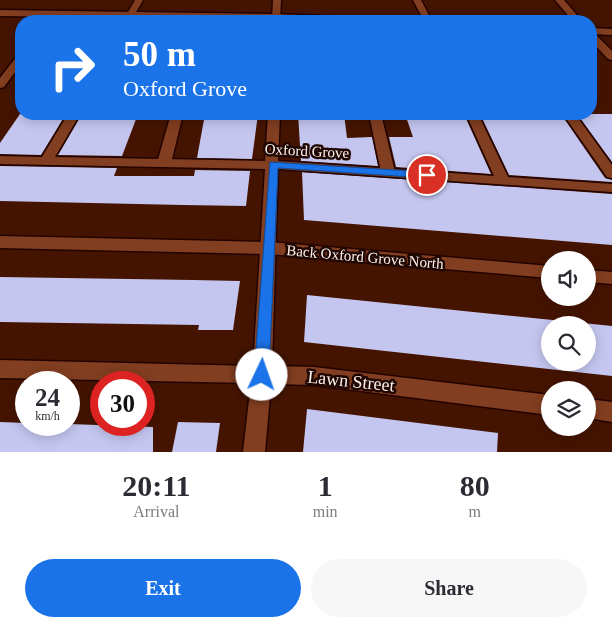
<!DOCTYPE html>
<html lang="en">
<head>
<meta charset="utf-8">
<style>
	:root { --surface:#fff; --page:#f7f7f7; --text:#2b2b33; --muted:#7c7c81; --accent:#1a73e8 }
	body { margin:0; font-family:"Times New Roman",serif; background:var(--page); color:var(--text); height:100vh; display:flex; flex-direction:column; font-size:19px; white-space:nowrap }
	* { box-sizing:border-box; margin:0 }
	p { font-size:16px; color:var(--muted) }
	.icon { flex:none; width:28px; height:28px; fill:none; stroke:currentColor; stroke-width:2; stroke-linecap:round; stroke-linejoin:round }
	.map { position:relative; height:452px; overflow:hidden }
	.sheet { display:flex; flex-direction:column; background:var(--surface); flex:1 }
	.sheet>* { flex:none }
	.top-card { position:absolute; left:15px; top:15px; width:582px; height:105px; border-radius:20px; box-shadow:0 2px 12px #0003; background:#1a73e8; color:#fff; overflow:hidden }
	.controls { position:absolute; left:541px; top:251px; display:grid; gap:10px }
	.controls a { display:grid; place-items:center; width:55px; height:55px; border-radius:50%; background:var(--surface); box-shadow:0 2px 12px #0003; font-size:25px }
	.speed { position:absolute; left:15px; top:371px; display:flex; gap:10px; font-size:25px; font-weight:700; text-align:center }
	.speed>* { display:grid; place-content:center; width:65px; height:65px; border-radius:50%; background:var(--surface); box-shadow:0 2px 12px #0003; line-height:1 }
	.speed small { font-size:12px; font-weight:400 }
	.speed .limit { border:8px solid #d22; background:#fff; color:#111 }
	.pin { position:absolute; display:grid; place-items:center; width:42px; height:42px; color:#fff; margin:-21px; border:2px solid #fff; border-radius:50%; box-shadow:0 1px 5px #0007 }
	.me { position:absolute; width:55px; margin:-28px; rotate:3deg; stroke-linejoin:round; filter:drop-shadow(0 0 4px #0008) }
	.turn { display:flex; align-items:center; gap:18px; height:105px; padding:0 25px; font-size:22px }
	.turn .icon { width:65px; height:65px; stroke-width:2.5 }
	.turn b { display:block; font-size:35px; line-height:42px }
	.eta { display:flex; justify-content:space-evenly; align-items:center; height:85px; text-align:center }
	.eta b { font-size:30px; font-weight:800; line-height:35px }
	.button { display:flex; gap:10px; margin-top:auto; padding:10px 25px }
	.button a { flex:1; height:58px; border-radius:30px; background:var(--accent); color:#fff; font-size:20px; font-weight:800; line-height:58px; text-align:center }
	.button a+a { background:var(--page); color:var(--text) }
	.map>svg:first-child { display:block }
	.building { fill:#c4c6f0; fill-rule:evenodd }
	.lines { fill:none; stroke-linecap:round; stroke-linejoin:round }
	.lane-casing { stroke:#230300; stroke-width:3 }
	.street-casing { stroke:#230300; stroke-width:3 }
	.lane { fill:#823e20; fill-rule:evenodd }
	.street { fill:#823e20; fill-rule:evenodd }
	.route { fill:#1a73e8; stroke:#114b97 }
	.labels { text-anchor:middle; dominant-baseline:central; stroke-width:5; stroke-linejoin:round; paint-order:stroke }
	.street-label { font-size:15px; fill:#fbf2ef; stroke:#200600 }
	.near-street-label { font-size:18px; fill:#fbf2ef; stroke:#200600 }
</style>
</head>
<body>
<div class="map">
<svg width="612" height="452" viewBox="0 0 612 452">
	<rect width="100%" height="100%" fill="#451400"/>
	<!-- building -->
	<g class="building">
		<polygon points="20,114 66,114 41,155 0,154 0,143"/>
		<polygon points="82,114 138,114 122,156 58,155"/>
		<polygon points="205,114 258,114 252,159 197,158"/>
		<polygon points="298,114 344,114 347,138 372,137 378,166 301,161"/>
		<polygon points="405,114 464,114 491,174 396,167 389,137 413,137"/>
		<polygon points="480,114 561,114 605,178 612,180 612,182 509,175"/>
		<polygon points="577,114 612,114 612,162"/>
		<polygon points="0,166 117,168 114,176 194,176 195,170 250,171 246,206 183,205 0,201"/>
		<polygon points="302,172 612,194 612,245 304,220"/>
		<polygon points="0,277 193,280 240,281 233,330 198,330 199,325 0,322"/>
		<path d="M307,295L612,326V376L304,342ZM550,325H588V362H550Z"/>
		<polygon points="307,409 498,433 497,452 303,452"/>
		<polygon points="0,422 26,423 26,425 69,424 153,427 153,452 0,452"/>
		<polygon points="178,422 220,423 216,452 172,452"/>
	</g>
	<g class="lines">
		<!-- lane casing -->
		<g class="lane-casing">
			<g id="lane">
				<polygon points="0,10 276,14 373,18 377,21 0,16"/>
				<polygon points="591,28 612,29 612,35 591,34"/>
				<polygon points="21,55 21,64 4,87 0,88 0,78 17,56"/>
				<polygon points="171,114 183,114 171,163 164,167 157,163"/>
				<polygon points="369,114 381,114 395,172 393,175 388,176 381,172"/>
				<polygon points="563,114 575,114 612,165 612,178 607,177"/>
				<polygon points="0,236 269,242 550,266 550,278 269,254 0,248"/>
				<polygon points="588,270 612,272 612,284 588,282"/>
			</g>
		</g>
		<!-- street casing -->
		<g class="street-casing">
			<g id="street">
				<polygon points="135,0 143,0 131,21 123,21"/>
				<polygon points="273,0 281,0 280,21 272,21"/>
				<polygon points="413,0 421,0 432,21 424,21"/>
				<polygon points="555,0 564,0 582,21 573,21"/>
				<polygon points="591,32 594,33 612,51 612,60 608,59 591,41"/>
				<polygon points="68,114 80,114 55,157 265,161 268,114 280,114 278,161 494,176 466,114 478,114 508,177 612,184 612,192 278,169 272,366 314,367 550,395 550,415 314,385 271,384 265,452 243,452 251,383 0,378 0,360 253,366 265,169 0,164 0,156 42,157"/>
				<polygon points="588,399 612,402 612,422 588,418"/>
			</g>
		</g>
		<!-- lane -->
		<use href="#lane" class="lane"/>
		<!-- street -->
		<use href="#street" class="street"/>
	</g>
	<!-- route -->
	<polygon class="route" points="270,162 427,172 432,175 427,178 278,168 269,375 267,379 262,381 257,379 254,375"/>
	<g class="labels">
		<!-- street labels -->
		<g class="street-label">
			<text transform="translate(307 151) rotate(3)">Oxford Grove</text>
			<text transform="translate(365 257) rotate(5)">Back Oxford Grove North</text>
		</g>
		<!-- near-street labels -->
		<g class="near-street-label">
			<text transform="translate(351 381) rotate(6)">Lawn Street</text>
		</g>
	</g>
</svg>
<div class="controls">
<a><svg class="icon" aria-label="sound" viewBox="0 0 24 24"><path d="M4 9h4l5-4v14l-5-4H4zM17 9q2 3 0 6"/></svg></a>
<a><svg class="icon" aria-label="search" viewBox="0 0 24 24"><circle cx="10" cy="10" r="6"/><path d="M15 15l6 6"/></svg></a>
<a><svg class="icon" aria-label="layers" viewBox="0 0 24 24"><path d="M12 4l9 5-9 5-9-5zM3 14l9 5 9-5"/></svg></a>
</div>
<div class="speed"><div>24<small>km/h</small></div><div class="limit">30</div></div>
<div class="pin" style="left:427px;top:175px;background:#d93025"><svg class="icon" aria-label="arrive" viewBox="0 0 24 24"><path d="M6 21V4h12l-3 4 3 4H6"/></svg></div>
<svg class="me" style="left:262px;top:375px" viewBox="-20 -20 40 40"><circle r="19" fill="#fff"/><path d="M0-13L10 11 0 6-10 11z" fill="#1a73e8"/></svg>
<div class="top-card">
<div class="turn"><svg class="icon" aria-label="right" viewBox="0 0 24 24"><path d="M7 20v-9h11M14 6l5 5-5 5"/></svg><div><b>50 m</b>Oxford Grove</div></div>
</div>
</div>
<section class="sheet">
<div class="eta">
<div><b>20:11</b><p>Arrival</p></div>
<div><b>1</b><p>min</p></div>
<div><b>80</b><p>m</p></div>
</div>
<div class="button"><a>Exit</a><a>Share</a></div>
</section>
</body>
</html>
